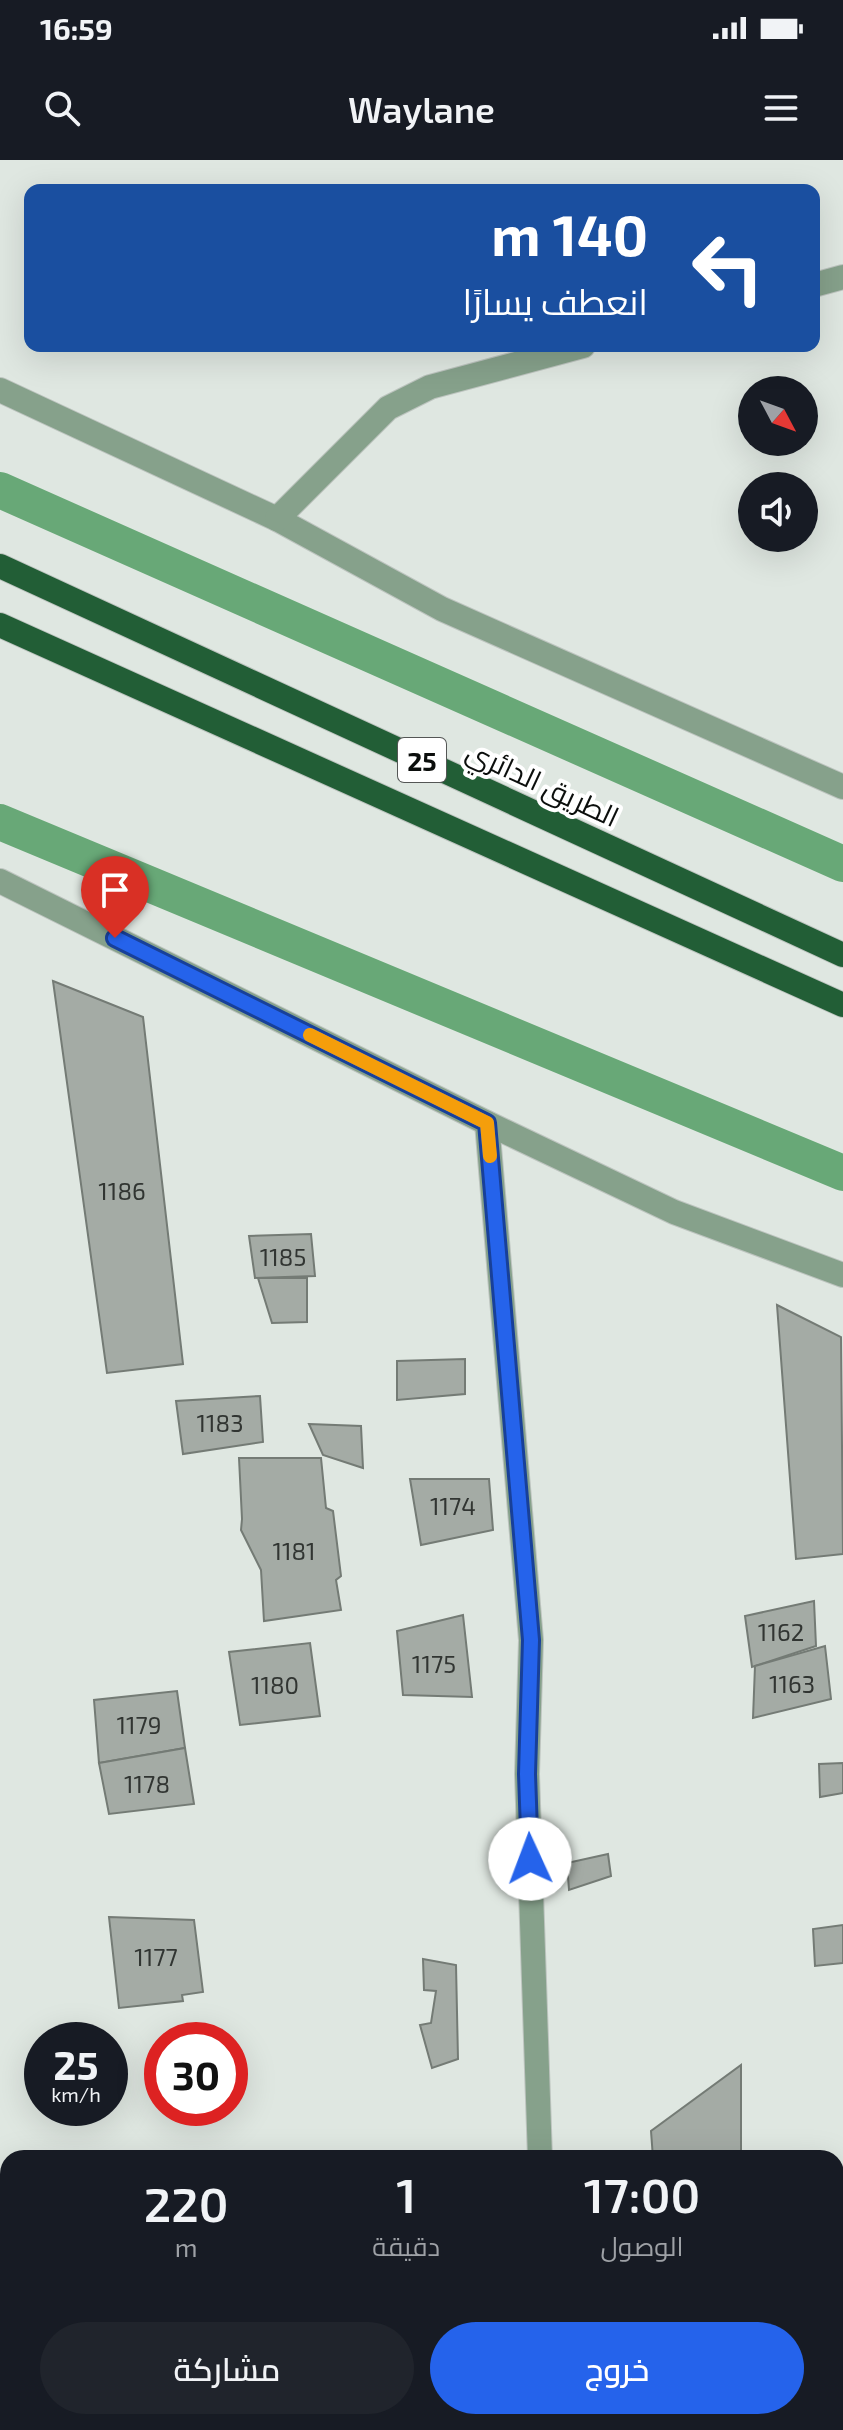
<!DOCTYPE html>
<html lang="ar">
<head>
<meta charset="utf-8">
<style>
	:root { --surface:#171b24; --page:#20242c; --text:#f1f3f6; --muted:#9ea1a6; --accent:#2563eb }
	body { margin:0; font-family:"Exo 2",Cairo,sans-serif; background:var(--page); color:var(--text); direction:rtl; height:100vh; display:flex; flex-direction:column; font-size:30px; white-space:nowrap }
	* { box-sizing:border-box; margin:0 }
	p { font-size:26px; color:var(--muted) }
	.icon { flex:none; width:44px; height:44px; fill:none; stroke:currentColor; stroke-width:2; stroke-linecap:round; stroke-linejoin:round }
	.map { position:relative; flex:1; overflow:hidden; direction:ltr }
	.panel { position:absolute; left:0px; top:1990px; width:844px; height:280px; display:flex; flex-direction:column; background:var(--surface); border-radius:24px 24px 0 0; box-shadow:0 8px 32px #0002; direction:rtl }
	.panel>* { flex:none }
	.hud { position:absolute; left:24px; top:24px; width:796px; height:168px; border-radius:16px; box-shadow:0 8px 32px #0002; direction:rtl; background:#1a4fa0; color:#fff; overflow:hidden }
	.needle { width:52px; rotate:131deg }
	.tools { position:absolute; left:738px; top:216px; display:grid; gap:16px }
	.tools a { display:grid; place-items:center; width:80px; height:80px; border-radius:50%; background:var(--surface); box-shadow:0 8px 32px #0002; font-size:40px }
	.speed { position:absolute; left:24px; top:1862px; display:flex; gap:16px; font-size:40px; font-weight:700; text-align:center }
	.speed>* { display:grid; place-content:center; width:104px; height:104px; border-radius:50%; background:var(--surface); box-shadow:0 8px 32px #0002; line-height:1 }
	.speed small { font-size:20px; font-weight:400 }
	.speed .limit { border:12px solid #d22; background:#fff; color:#111 }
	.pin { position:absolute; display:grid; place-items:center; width:68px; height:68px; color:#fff; margin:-82px -34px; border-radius:50% 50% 50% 0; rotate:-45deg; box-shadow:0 0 8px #0007 }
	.pin .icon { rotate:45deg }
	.me { position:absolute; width:88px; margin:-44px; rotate:358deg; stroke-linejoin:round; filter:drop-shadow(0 0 6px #0008) }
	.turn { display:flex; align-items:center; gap:28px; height:168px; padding:0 40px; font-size:36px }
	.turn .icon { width:104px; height:104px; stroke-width:2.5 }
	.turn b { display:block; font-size:56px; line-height:68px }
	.eta { display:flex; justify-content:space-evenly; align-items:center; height:136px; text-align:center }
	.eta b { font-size:48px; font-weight:600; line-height:56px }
	.action { display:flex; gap:16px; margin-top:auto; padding:16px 40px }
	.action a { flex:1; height:92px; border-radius:48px; background:var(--accent); color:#fff; font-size:32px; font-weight:600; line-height:92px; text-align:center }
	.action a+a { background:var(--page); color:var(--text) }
	.status { display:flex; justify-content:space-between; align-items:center; height:56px; padding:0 40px; background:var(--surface); direction:ltr }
	.status svg { height:22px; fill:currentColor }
	header { display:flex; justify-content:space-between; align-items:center; height:104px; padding:0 40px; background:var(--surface); font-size:36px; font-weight:600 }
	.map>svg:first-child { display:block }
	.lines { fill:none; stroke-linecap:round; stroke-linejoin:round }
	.canal { stroke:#68a877; stroke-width:36 }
	.building { fill:#a4aba5; stroke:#747b75; stroke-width:2 }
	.minor-casing { stroke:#bdc4bf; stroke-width:26 }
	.tertiary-casing { stroke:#bdc4bf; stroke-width:26 }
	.trunk-casing { stroke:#bdc4bf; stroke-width:26 }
	.minor { stroke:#86a18b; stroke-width:24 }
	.tertiary { stroke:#86a18b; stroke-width:24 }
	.trunk { stroke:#225e36; stroke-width:24 }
	.route-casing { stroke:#184099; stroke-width:20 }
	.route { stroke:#2563eb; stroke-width:14 }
	.slow { stroke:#f59e0b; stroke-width:14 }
	.labels { text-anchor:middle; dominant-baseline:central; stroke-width:8; stroke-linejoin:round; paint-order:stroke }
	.number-label { font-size:24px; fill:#313532 }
	.shield { fill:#fff; stroke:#545655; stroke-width:2 }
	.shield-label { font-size:26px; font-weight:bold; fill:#0b0e0c }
	.street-label { font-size:28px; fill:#0b0e0c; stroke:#fff }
</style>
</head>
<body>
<div class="status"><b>16:59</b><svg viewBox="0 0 49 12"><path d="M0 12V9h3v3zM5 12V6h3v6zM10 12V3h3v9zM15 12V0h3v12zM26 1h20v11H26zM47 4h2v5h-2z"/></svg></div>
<header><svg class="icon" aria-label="menu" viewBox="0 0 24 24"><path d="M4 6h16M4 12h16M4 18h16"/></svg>Waylane<svg class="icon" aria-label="search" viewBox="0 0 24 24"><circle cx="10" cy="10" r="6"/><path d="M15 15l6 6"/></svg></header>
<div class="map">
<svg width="843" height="2270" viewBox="0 0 843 2270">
	<rect width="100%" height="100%" fill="#dfe7e1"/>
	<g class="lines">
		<!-- canal -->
		<g class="canal">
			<polyline points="0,330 843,704"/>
			<polyline points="0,662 843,1013"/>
		</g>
	</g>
	<!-- building -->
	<g class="building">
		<polygon points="53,821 143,857 183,1204 107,1213"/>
		<polygon points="311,1074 315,1116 255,1118 249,1076"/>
		<polygon points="258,1118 307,1118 307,1162 272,1163"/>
		<polygon points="777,1145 841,1177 843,1394 796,1399"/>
		<polygon points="465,1199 465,1234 397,1240 397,1201"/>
		<polygon points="260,1236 263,1282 183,1294 176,1241"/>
		<polygon points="309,1264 361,1266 363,1308 323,1295"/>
		<polygon points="239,1298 321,1298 326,1348 333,1351 341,1416 336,1420 341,1450 264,1461 261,1410 241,1370 242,1359"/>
		<polygon points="410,1319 489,1319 493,1370 421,1385"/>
		<polygon points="814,1441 816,1486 752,1507 745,1456"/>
		<polygon points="463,1455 472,1537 403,1535 397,1471"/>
		<polygon points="310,1483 320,1556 240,1565 229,1492"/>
		<polygon points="825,1486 831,1539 753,1558 755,1506"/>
		<polygon points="177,1531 185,1588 99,1603 94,1540"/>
		<polygon points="185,1588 194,1644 109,1654 99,1603"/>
		<polygon points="843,1603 843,1633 820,1637 819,1604"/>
		<polygon points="608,1694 611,1716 569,1730 567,1703"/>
		<polygon points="109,1757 194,1760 203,1832 182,1835 183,1841 119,1848"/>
		<polygon points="843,1765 843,1803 815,1806 813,1769"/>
		<polygon points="423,1799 456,1805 458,1899 432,1908 420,1865 431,1863 436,1831 424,1830"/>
		<polygon points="741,1905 741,1998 653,1998 651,1971"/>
		<polygon points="8,2113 8,2207 0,2210 0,2117"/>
		<polygon points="465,2262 512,2262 466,2268"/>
	</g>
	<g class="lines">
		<!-- minor casing -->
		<g class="minor-casing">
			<g id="minor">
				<polyline points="814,125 843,117"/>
				<polyline points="0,230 277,359 442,449 843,627"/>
				<polyline points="277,359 388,248 430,227 583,186"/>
				<polyline points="487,963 531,1480 527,1614 540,1998"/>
				<polyline points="563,2262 564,2270"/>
			</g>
		</g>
		<!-- tertiary casing -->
		<g class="tertiary-casing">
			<polyline id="tertiary" points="0,721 487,963 674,1052 843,1115"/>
		</g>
		<!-- trunk casing -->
		<g class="trunk-casing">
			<g id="trunk">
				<polyline points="0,406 843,795"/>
				<polyline points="0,465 843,845"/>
			</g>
		</g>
		<!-- minor -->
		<use href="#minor" class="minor"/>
		<!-- tertiary -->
		<use href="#tertiary" class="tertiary"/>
		<!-- trunk -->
		<use href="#trunk" class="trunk"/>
	</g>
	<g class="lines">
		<!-- route casing -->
		<g class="route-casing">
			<polyline id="route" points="115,778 487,963 531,1480 527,1614 530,1699"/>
		</g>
		<!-- route -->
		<use href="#route" class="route"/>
		<!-- slow -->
		<polyline class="slow" points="310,875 487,963 490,996"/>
	</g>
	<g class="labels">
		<!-- number labels -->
		<g class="number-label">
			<text x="122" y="1030">1186</text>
			<text x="283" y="1096">1185</text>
			<text x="220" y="1262">1183</text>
			<text x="453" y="1345">1174</text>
			<text x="294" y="1390">1181</text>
			<text x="781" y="1471">1162</text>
			<text x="434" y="1503">1175</text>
			<text x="792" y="1523">1163</text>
			<text x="275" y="1524">1180</text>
			<text x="139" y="1564">1179</text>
			<text x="147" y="1623">1178</text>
			<text x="156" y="1796">1177</text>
		</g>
		<!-- shield labels -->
		<rect class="shield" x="398" y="578" width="48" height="44" rx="6"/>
		<g class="shield-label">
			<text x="422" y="600">25</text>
		</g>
		<!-- street labels -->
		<g class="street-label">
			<text transform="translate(543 623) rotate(25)">الطريق الدائري</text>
		</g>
	</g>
</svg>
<div class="tools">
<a><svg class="needle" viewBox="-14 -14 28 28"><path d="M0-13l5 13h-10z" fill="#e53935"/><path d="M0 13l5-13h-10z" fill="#9ea1a6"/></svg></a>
<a><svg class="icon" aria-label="sound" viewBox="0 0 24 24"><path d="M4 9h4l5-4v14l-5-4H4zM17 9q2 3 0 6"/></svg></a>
</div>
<div class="speed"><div>25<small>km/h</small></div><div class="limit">30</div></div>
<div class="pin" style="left:115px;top:778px;background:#d93025"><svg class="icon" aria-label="arrive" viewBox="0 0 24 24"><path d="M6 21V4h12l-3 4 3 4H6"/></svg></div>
<svg class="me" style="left:530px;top:1699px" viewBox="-20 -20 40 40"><circle r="19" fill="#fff"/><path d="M0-13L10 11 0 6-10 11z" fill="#2563eb"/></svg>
<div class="hud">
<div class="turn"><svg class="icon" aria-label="left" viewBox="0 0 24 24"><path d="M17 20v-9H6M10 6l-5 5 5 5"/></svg><div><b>140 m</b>انعطف يسارًا</div></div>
</div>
<section class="panel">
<div class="eta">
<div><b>17:00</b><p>الوصول</p></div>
<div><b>1</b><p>دقيقة</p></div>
<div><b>220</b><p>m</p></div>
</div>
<div class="action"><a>خروج</a><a>مشاركة</a></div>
</section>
</div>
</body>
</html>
